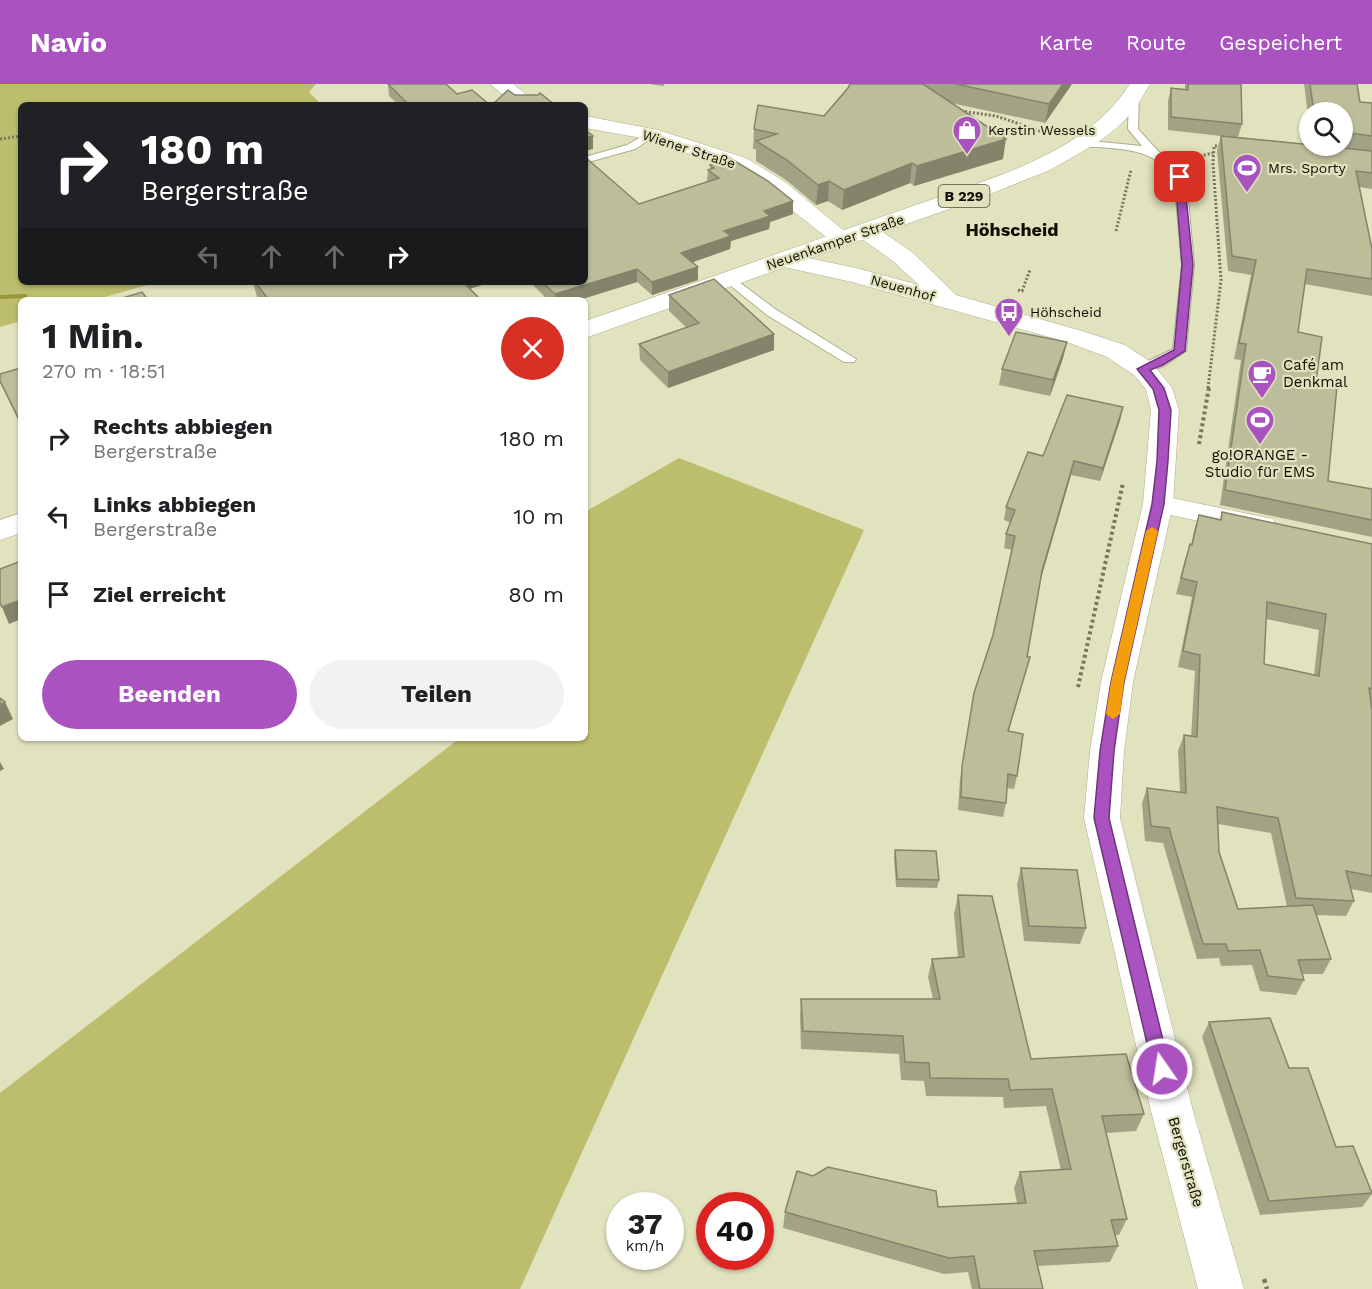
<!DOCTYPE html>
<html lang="de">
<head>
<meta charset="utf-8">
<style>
	:root { --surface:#fff; --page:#f2f2f2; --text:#202124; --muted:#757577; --accent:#a952c0 }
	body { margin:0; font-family:"Work Sans",sans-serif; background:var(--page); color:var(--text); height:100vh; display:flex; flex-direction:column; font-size:22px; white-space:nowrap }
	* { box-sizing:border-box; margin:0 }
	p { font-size:20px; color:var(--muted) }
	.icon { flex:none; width:33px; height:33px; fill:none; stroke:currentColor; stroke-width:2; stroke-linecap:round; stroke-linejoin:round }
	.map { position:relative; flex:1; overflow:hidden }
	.sheet { position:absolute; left:18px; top:213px; width:570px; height:444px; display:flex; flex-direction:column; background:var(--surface); border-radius:9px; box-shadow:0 2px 4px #0004 }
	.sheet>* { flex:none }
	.banner { position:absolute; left:18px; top:18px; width:570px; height:183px; border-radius:9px; box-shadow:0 2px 4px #0004; background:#202124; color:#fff; overflow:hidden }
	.buttons { position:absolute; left:1299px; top:18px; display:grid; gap:12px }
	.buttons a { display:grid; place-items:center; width:54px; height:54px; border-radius:50%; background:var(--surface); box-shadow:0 2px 4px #0004; font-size:30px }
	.speed { position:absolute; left:606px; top:1108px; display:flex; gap:12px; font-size:30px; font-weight:700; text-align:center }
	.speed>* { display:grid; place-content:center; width:78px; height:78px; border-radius:50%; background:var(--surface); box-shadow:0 2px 4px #0004; line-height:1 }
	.speed small { font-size:15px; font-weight:400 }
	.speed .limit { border:9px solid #d22; background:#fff; color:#111 }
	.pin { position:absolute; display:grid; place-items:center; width:51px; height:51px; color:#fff; margin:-26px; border-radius:12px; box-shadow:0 3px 9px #0006 }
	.me { position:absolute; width:66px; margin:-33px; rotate:347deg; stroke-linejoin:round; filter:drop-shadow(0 0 4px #0008) }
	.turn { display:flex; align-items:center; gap:21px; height:126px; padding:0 24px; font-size:27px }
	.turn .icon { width:78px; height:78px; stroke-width:2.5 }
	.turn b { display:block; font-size:42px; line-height:51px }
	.lanes { display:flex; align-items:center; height:57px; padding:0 24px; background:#0003; justify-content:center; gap:30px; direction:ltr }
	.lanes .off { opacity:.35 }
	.round { display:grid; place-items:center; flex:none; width:63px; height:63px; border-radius:32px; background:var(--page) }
	.headline { display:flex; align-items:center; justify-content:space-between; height:102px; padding:0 24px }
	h1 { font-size:36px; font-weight:700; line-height:45px }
	.button { display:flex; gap:12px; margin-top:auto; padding:12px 24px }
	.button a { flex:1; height:69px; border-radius:36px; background:var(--accent); color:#fff; font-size:24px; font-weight:700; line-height:69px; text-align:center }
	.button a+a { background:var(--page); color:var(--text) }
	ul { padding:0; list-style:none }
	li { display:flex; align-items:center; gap:18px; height:78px; padding:0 24px }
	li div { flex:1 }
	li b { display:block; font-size:22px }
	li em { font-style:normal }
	header { display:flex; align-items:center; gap:36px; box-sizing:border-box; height:84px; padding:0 30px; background:var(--accent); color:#fff }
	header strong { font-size:28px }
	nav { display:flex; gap:33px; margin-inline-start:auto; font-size:21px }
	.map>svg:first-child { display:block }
	.green { fill:#bdbd6e }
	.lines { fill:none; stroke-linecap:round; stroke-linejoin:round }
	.stream { fill:#97973c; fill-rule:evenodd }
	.lane-casing { stroke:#adae8b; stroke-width:2 }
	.street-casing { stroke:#adae8b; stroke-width:1 }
	.secondary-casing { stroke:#adae8b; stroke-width:1 }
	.primary-casing { stroke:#adae8b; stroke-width:1 }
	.path-far2 { stroke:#76765f; stroke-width:3; stroke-dasharray:2 2; stroke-linecap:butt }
	.path-far1 { stroke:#76765f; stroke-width:4; stroke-dasharray:3 3; stroke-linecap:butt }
	.path { stroke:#76765f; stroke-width:4.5; stroke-dasharray:4 4; stroke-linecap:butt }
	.lane { fill:#fff; fill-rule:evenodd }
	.street { fill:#fff; fill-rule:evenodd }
	.secondary { fill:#fff; fill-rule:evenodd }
	.primary { fill:#fff; fill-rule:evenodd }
	.wall { fill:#a2a384; fill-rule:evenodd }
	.shaded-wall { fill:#84846b }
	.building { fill:#bcbd99; stroke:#84846b; stroke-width:1.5; fill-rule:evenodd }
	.route { fill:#a952c0; stroke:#6e357d; stroke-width:1.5 }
	.slow { fill:#f59e0b }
	.labels { text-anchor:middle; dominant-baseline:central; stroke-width:4.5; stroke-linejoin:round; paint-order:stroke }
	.far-poi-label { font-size:14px; fill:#0e0e03; stroke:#e1e2be; text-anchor:start }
	.far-street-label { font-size:14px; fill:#0e0e03; stroke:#e1e2be }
	.shield { fill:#e1e2be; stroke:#4d4e3b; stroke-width:1.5 }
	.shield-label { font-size:14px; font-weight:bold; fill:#0e0e03 }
	.poi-label { font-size:15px; fill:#0e0e03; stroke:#e1e2be; text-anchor:start }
	.street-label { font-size:15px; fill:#0e0e03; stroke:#e1e2be }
	.far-district-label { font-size:18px; font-weight:bold; fill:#0e0e03; stroke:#e1e2be }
</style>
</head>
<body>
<header>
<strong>Navio</strong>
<nav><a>Karte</a><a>Route</a><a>Gespeichert</a></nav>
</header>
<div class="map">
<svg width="1372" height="1205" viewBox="0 0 1372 1205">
	<rect width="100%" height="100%" fill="#e1e2be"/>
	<!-- green -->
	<g class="green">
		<polygon points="0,0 316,0 309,8 322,21 21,21 21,198 158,198 94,216 21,216 21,237 0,243"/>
		<polygon points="679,374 864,446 520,1205 0,1205 0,1009 460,654 585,654 585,428"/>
	</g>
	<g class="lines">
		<!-- stream -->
		<polygon class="stream" points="24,210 27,210 27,214 0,215 0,211"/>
		<!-- lane casing -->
		<g class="lane-casing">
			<g id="lane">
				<path d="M1134,8L1139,11L1138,45L1158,67L1175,78L1186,93L1194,181L1186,267L1164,282L1143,289L1136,285L1138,282L1173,265L1182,181L1174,93C1153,62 1115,65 1081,62L1075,59L1081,56L1142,62L1128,45L1129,11Z"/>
				<polygon points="651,47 655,48 655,52 635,65 585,79 585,73 627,61"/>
				<polygon points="730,191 775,225 856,275 854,278 844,278 767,231 726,198 724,195"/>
			</g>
		</g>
		<!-- street casing -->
		<g class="street-casing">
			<g id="street">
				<polygon points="490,0 513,0 539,21 516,21"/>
				<polygon points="585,32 658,46 746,74 785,98 854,155 851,160 843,162 835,160 769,108 730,84 647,55 585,44"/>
				<polygon points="1158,411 1263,433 1273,435 1277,442 1273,449 1263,451 1148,426 1144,420 1148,414"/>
			</g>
		</g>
		<!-- secondary casing -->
		<g class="secondary-casing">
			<polygon id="secondary" points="866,140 874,142 912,168 956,211 1082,247 1125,261 1152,279 1172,304 1179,326 1173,420 1133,598 1124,667 1120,734 1193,1027 1244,1205 1198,1205 1151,1027 1084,734 1090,667 1101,598 1143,420 1151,326 1146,305 1134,291 1107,273 1064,257 852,198 775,181 772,176 775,171 784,169 856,184 919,201 894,178 858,152 854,147 858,142"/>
		</g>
		<!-- primary casing -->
		<g class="primary-casing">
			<g id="primary">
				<path d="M1130,0H1150L1135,25L1118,43L1097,59L1050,86L980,114L585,254V237C667,209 748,180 830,151C867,138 904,125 942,112C1010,88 1089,64 1130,0Z"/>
				<polygon points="21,429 21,449 0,456 0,436"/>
			</g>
		</g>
		<!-- path-far2 -->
		<g class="path-far2">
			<polyline points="961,27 996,32 1046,49"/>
			<polyline points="0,55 21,52"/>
			<polyline points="1196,73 1213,69"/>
			<polyline points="1116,147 1131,86"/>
			<polyline points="1018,206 1022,207 1030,186"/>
			<polyline points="1208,304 1221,196 1213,79 1214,62 1222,62"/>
		</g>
		<!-- path-far1 -->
		<g class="path-far1">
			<polyline points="1199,360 1209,303"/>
			<polyline points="1078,603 1123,399"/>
		</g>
		<!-- path -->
		<polyline class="path" points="1264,1195 1267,1205"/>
		<!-- lane -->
		<use href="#lane" class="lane"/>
		<!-- street -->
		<use href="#street" class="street"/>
		<!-- secondary -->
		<use href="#secondary" class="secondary"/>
		<!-- primary -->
		<use href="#primary" class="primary"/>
	</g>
	<!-- wall -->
	<g class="wall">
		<polygon points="388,0 457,10 490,21 399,21 389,12"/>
		<polygon points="649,0 665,0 663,2"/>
		<polygon points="850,0 1072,0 1045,39 951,19 1003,75 914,102 910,99 842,126 828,117 816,121 786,96 756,77 756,65 753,65 754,45 824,32 848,4"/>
		<polygon points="1185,0 1241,0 1242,40 1238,53 1372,67 1372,105 1359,103 1372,165 1372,212 1305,200 1298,248 1316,298 1328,397 1372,405 1372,453 1220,421 1241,276 1234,275 1251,191 1228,187 1217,66 1221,52 1168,46 1168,17 1171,4 1185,5"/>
		<polygon points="1304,0 1357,0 1360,18 1372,19 1372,67 1325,62 1342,62 1342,28 1310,28 1310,46"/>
		<polygon points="710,81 793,117 793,130 770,138 769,145 731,157 730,165 692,178 698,183 698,196 652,211 637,198 579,216 548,216 530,198 585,198 639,120 707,98 708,86 710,85"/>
		<polygon points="253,198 310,198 311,200 316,198 491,198 469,205 479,214 479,216 259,216 257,213"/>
		<polygon points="669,211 774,250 774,266 668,304 640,276 639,260 687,244 669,227"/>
		<polygon points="1067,258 1063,274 1050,312 999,301 1002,285"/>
		<polygon points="21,284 21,342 0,298 0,290"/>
		<polygon points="1123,323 1100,397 1071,391 1041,494 1027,573 1026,587 1008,647 1017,692 1014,705 1007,704 1006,719 1003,733 958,726 960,695 974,609 993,551 1012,466 1004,464 1006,450 1011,439 1004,436 1006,423 1043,372"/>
		<path d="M1222,428L1372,460V809L1351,805L1354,817L1346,832L1316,831L1331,875L1323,890H1302L1304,896L1296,911L1260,907L1252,881L1221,882L1219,874L1197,875L1163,759L1145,757L1142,719L1147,704L1180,708L1178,667L1184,651L1191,653L1195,587L1178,583L1192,513L1176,510L1185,476L1190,460L1191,461L1194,447L1199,431L1220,435ZM1266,535L1319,546L1314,591L1264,580ZM1218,740L1271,749L1287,823L1238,825L1219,768Z"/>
		<polygon points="895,766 939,796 937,804 896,803 894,774"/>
		<polygon points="1021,784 1086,844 1080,860 1024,857 1017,800"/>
		<polygon points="958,811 1031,975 1144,1030 1136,1047 1106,1049 1127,1135 1119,1151 1115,1151 1118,1162 1110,1178 1037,1182 1043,1205 972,1205 968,1188 944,1190 783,1144 785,1128 813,1092 938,1123 1017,1119 1014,1104 1020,1088 1061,1086 1046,1022 1004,1024 1003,1013 926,1012 924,997 901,996 899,970 801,965 800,933 801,915 933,915 928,893 932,875 958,873 954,830"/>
		<polygon points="1209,938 1289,984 1336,1063 1372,1108 1372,1110 1362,1123 1260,1131 1202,953"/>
	</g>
	<!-- shaded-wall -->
	<g class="shaded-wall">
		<polygon points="1063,0 1072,0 1045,39 1049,20"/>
		<polygon points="593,52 593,65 585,67 585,54"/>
		<polygon points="1006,55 1003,75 914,102 917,82"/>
		<polygon points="912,79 910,99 842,126 844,106"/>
		<polygon points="829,97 828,117 816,121 818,101"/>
		<polygon points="793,117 793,130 770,138 769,145 731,157 730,165 682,182 681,169 724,147 764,127"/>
		<polygon points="698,183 698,196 652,211 652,198"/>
		<polygon points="637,185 637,198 579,216 555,216 555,210"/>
		<polygon points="456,198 491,198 457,209"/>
		<polygon points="774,250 774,266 668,304 668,288"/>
		<polygon points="1067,258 1063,274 1050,312 1053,296"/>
		<polygon points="1123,323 1120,337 1100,397 1103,384"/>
		<polygon points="1074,377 1071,391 1039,501 1042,487"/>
		<polygon points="21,516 21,535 9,540 2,523"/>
		<polygon points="1030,573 1026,587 1005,660 1008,647"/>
		<polygon points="5,618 13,635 0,642 0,621"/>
		<polygon points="0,678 4,685 0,687"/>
	</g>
	<!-- building -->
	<g class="building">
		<polygon points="388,0 446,0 457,10 472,6 490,21 409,21"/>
		<polygon points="850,0 923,0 1006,55 917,82 912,79 844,106 829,97 818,101 787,76 756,57 777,50 754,45 758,21 824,32 848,4"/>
		<polygon points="956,0 1063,0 1049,20"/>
		<polygon points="1188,0 1241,0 1242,40 1171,33 1171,4 1188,6"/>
		<polygon points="1310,0 1357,0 1360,18 1372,19 1372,52 1342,48 1342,28 1314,28"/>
		<polygon points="508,6 515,11 538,11 540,9 555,21 492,21"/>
		<polygon points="585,46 593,52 585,54"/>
		<polygon points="1221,52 1372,67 1372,89 1356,87 1372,165 1372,195 1307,185 1298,248 1322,253 1316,298 1337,302 1328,397 1372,405 1372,436 1225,406 1246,260 1239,259 1256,176 1232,172"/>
		<polygon points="585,73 639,120 719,94 708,86 714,84 710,81 730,74 768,97 793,117 764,127 770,132 724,147 731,152 681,169 698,183 652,198 637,185 555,210 542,198 585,198"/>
		<polygon points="714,195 774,250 668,288 639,260 699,239 669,211"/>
		<polygon points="255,198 310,198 311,200 316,198 463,198 479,214 474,216 269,216"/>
		<polygon points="142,208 148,216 116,216"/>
		<polygon points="1016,248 1067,258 1053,296 1002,285"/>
		<polygon points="21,284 21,339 0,297 0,290"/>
		<polygon points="1067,311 1123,323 1103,384 1074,377 1042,487 1027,573 1030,573 1008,647 1023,650 1017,692 1008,690 1006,719 961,713 962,682 974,609 993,551 1015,452 1006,450 1015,426 1006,423 1028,368 1043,372"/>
		<path d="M1222,428L1372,460V605L1369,604L1372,627V792L1346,787L1354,817L1296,814L1278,734L1217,723L1219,768L1238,825L1313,821L1331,875L1298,876L1304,896L1268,892L1260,866L1228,867L1226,860H1203L1169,744L1151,742L1147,704L1186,709L1184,651L1197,653L1200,571L1183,567L1197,498L1181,494L1190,460L1192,461L1199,431L1221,436ZM1267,518L1326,530L1319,592L1264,580Z"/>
		<polygon points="21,477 21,516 2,523 0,519 0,485"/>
		<polygon points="0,614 5,618 0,621"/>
		<polygon points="895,766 936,767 939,796 897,795"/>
		<polygon points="1021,784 1077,786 1086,844 1029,842"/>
		<polygon points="958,811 992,812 1031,975 1126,970 1144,1030 1102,1032 1127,1135 1111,1136 1118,1162 1034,1167 1043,1205 980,1205 974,1172 949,1174 785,1128 797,1087 813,1092 828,1083 936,1107 938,1123 1026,1119 1020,1088 1071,1085 1052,1005 1010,1006 1008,995 930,994 929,979 905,978 903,952 803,947 801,915 940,915 932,875 964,873"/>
		<polygon points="1270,934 1289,984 1308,984 1336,1063 1353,1062 1372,1109 1269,1117 1209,938"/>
	</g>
	<!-- route -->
	<polygon class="route" points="1180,90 1184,93 1193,181 1185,267 1163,281 1150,286 1164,304 1171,326 1168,377 1164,420 1124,598 1114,667 1109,734 1170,985 1168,990 1162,992 1156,990 1153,985 1094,734 1100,667 1111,598 1152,420 1157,377 1159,326 1153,305 1137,285 1174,266 1182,181 1175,93"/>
	<!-- slow -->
	<polygon class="slow" points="1152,443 1158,447 1124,598 1120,630 1113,635 1106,630 1111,598 1146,447"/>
	<!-- icons -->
	<defs>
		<g id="shop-pin" transform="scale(1.5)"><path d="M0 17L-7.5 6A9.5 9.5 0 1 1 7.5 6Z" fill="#a952c0" stroke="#e1e2be"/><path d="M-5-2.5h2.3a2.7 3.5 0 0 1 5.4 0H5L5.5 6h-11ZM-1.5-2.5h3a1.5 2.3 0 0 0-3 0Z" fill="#fff"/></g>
		<g id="stadium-pin" transform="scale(1.5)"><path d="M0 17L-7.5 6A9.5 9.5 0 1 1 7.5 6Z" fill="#a952c0" stroke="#e1e2be"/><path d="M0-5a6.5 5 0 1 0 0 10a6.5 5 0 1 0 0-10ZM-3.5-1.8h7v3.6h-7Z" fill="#fff"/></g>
		<g id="bus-pin" transform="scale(1.5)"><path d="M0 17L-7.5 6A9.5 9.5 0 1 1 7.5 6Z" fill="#a952c0" stroke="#e1e2be"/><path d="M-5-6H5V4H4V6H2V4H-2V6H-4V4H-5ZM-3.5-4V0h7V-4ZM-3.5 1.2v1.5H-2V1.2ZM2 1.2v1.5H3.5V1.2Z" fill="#fff"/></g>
		<g id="cafe-pin" transform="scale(1.5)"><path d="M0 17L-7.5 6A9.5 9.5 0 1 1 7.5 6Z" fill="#a952c0" stroke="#e1e2be"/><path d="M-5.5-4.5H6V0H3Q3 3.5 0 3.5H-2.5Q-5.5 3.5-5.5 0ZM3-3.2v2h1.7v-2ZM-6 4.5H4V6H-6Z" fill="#fff"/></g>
	</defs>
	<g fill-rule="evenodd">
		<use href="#shop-pin" x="967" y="46"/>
		<use href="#stadium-pin" x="1247" y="84"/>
		<use href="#bus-pin" x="1009" y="228"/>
		<use href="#cafe-pin" x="1262" y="290"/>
		<use href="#stadium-pin" x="1260" y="336"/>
	</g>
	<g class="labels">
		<!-- far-poi labels -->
		<g class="far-poi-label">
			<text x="988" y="46">Kerstin Wessels</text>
			<text x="1268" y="84">Mrs. Sporty</text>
			<text x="1030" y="228">Höhscheid</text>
		</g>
		<!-- far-street labels -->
		<g class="far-street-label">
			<text transform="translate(689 65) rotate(18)">Wiener Straße</text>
			<text transform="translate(835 158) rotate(-19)">Neuenkamper Straße</text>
			<text transform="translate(903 204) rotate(16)">Neuenhof</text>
		</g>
		<!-- shield labels -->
		<rect class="shield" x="938.5" y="101" width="51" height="22" rx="4.5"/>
		<g class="shield-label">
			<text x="964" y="112">B 229</text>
		</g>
		<!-- poi labels -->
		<g class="poi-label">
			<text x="1283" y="281">Café am<tspan x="1283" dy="17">Denkmal</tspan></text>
			<text x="1260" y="371" text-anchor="middle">go!ORANGE -<tspan x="1260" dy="17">Studio für EMS</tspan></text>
		</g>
		<!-- street labels -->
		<g class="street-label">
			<text transform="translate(1186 1078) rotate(74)">Bergerstraße</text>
		</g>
		<!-- far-district labels -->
		<g class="far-district-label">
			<text x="1012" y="145">Höhscheid</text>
		</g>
	</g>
</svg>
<div class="buttons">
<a><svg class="icon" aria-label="search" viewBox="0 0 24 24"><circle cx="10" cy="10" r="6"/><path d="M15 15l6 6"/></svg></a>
</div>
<div class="speed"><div>37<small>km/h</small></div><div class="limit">40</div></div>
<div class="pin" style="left:1180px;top:93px;background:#d93025"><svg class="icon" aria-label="arrive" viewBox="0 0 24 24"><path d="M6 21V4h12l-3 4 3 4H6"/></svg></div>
<svg class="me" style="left:1162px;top:985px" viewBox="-20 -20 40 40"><circle r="17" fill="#a952c0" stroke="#fff" stroke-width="3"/><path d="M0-11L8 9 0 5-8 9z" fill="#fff"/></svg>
<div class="banner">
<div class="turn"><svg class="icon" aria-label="right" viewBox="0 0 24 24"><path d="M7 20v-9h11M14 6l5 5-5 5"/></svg><div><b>180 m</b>Bergerstraße</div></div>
<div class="lanes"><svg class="icon off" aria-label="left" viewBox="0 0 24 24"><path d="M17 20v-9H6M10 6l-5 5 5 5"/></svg><svg class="icon off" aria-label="ahead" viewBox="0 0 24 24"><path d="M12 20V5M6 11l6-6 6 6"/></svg><svg class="icon off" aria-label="ahead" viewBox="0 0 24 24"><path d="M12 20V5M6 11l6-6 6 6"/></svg><svg class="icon" aria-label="right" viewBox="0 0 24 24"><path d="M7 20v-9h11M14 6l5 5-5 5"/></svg></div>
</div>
<section class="sheet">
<div class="headline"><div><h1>1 Min.</h1><p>270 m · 18:51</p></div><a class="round" style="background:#d93025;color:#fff"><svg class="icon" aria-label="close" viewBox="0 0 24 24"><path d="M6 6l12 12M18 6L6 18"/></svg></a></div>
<ul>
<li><svg class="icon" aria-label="right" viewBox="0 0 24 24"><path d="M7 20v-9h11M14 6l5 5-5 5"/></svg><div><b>Rechts abbiegen</b><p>Bergerstraße</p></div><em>180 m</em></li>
<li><svg class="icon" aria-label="left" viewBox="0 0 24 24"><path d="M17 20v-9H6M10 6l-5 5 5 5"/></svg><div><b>Links abbiegen</b><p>Bergerstraße</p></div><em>10 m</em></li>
<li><svg class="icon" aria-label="arrive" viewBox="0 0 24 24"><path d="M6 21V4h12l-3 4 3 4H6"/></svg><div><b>Ziel erreicht</b></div><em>80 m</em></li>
</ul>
<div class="button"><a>Beenden</a><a>Teilen</a></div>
</section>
</div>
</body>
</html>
